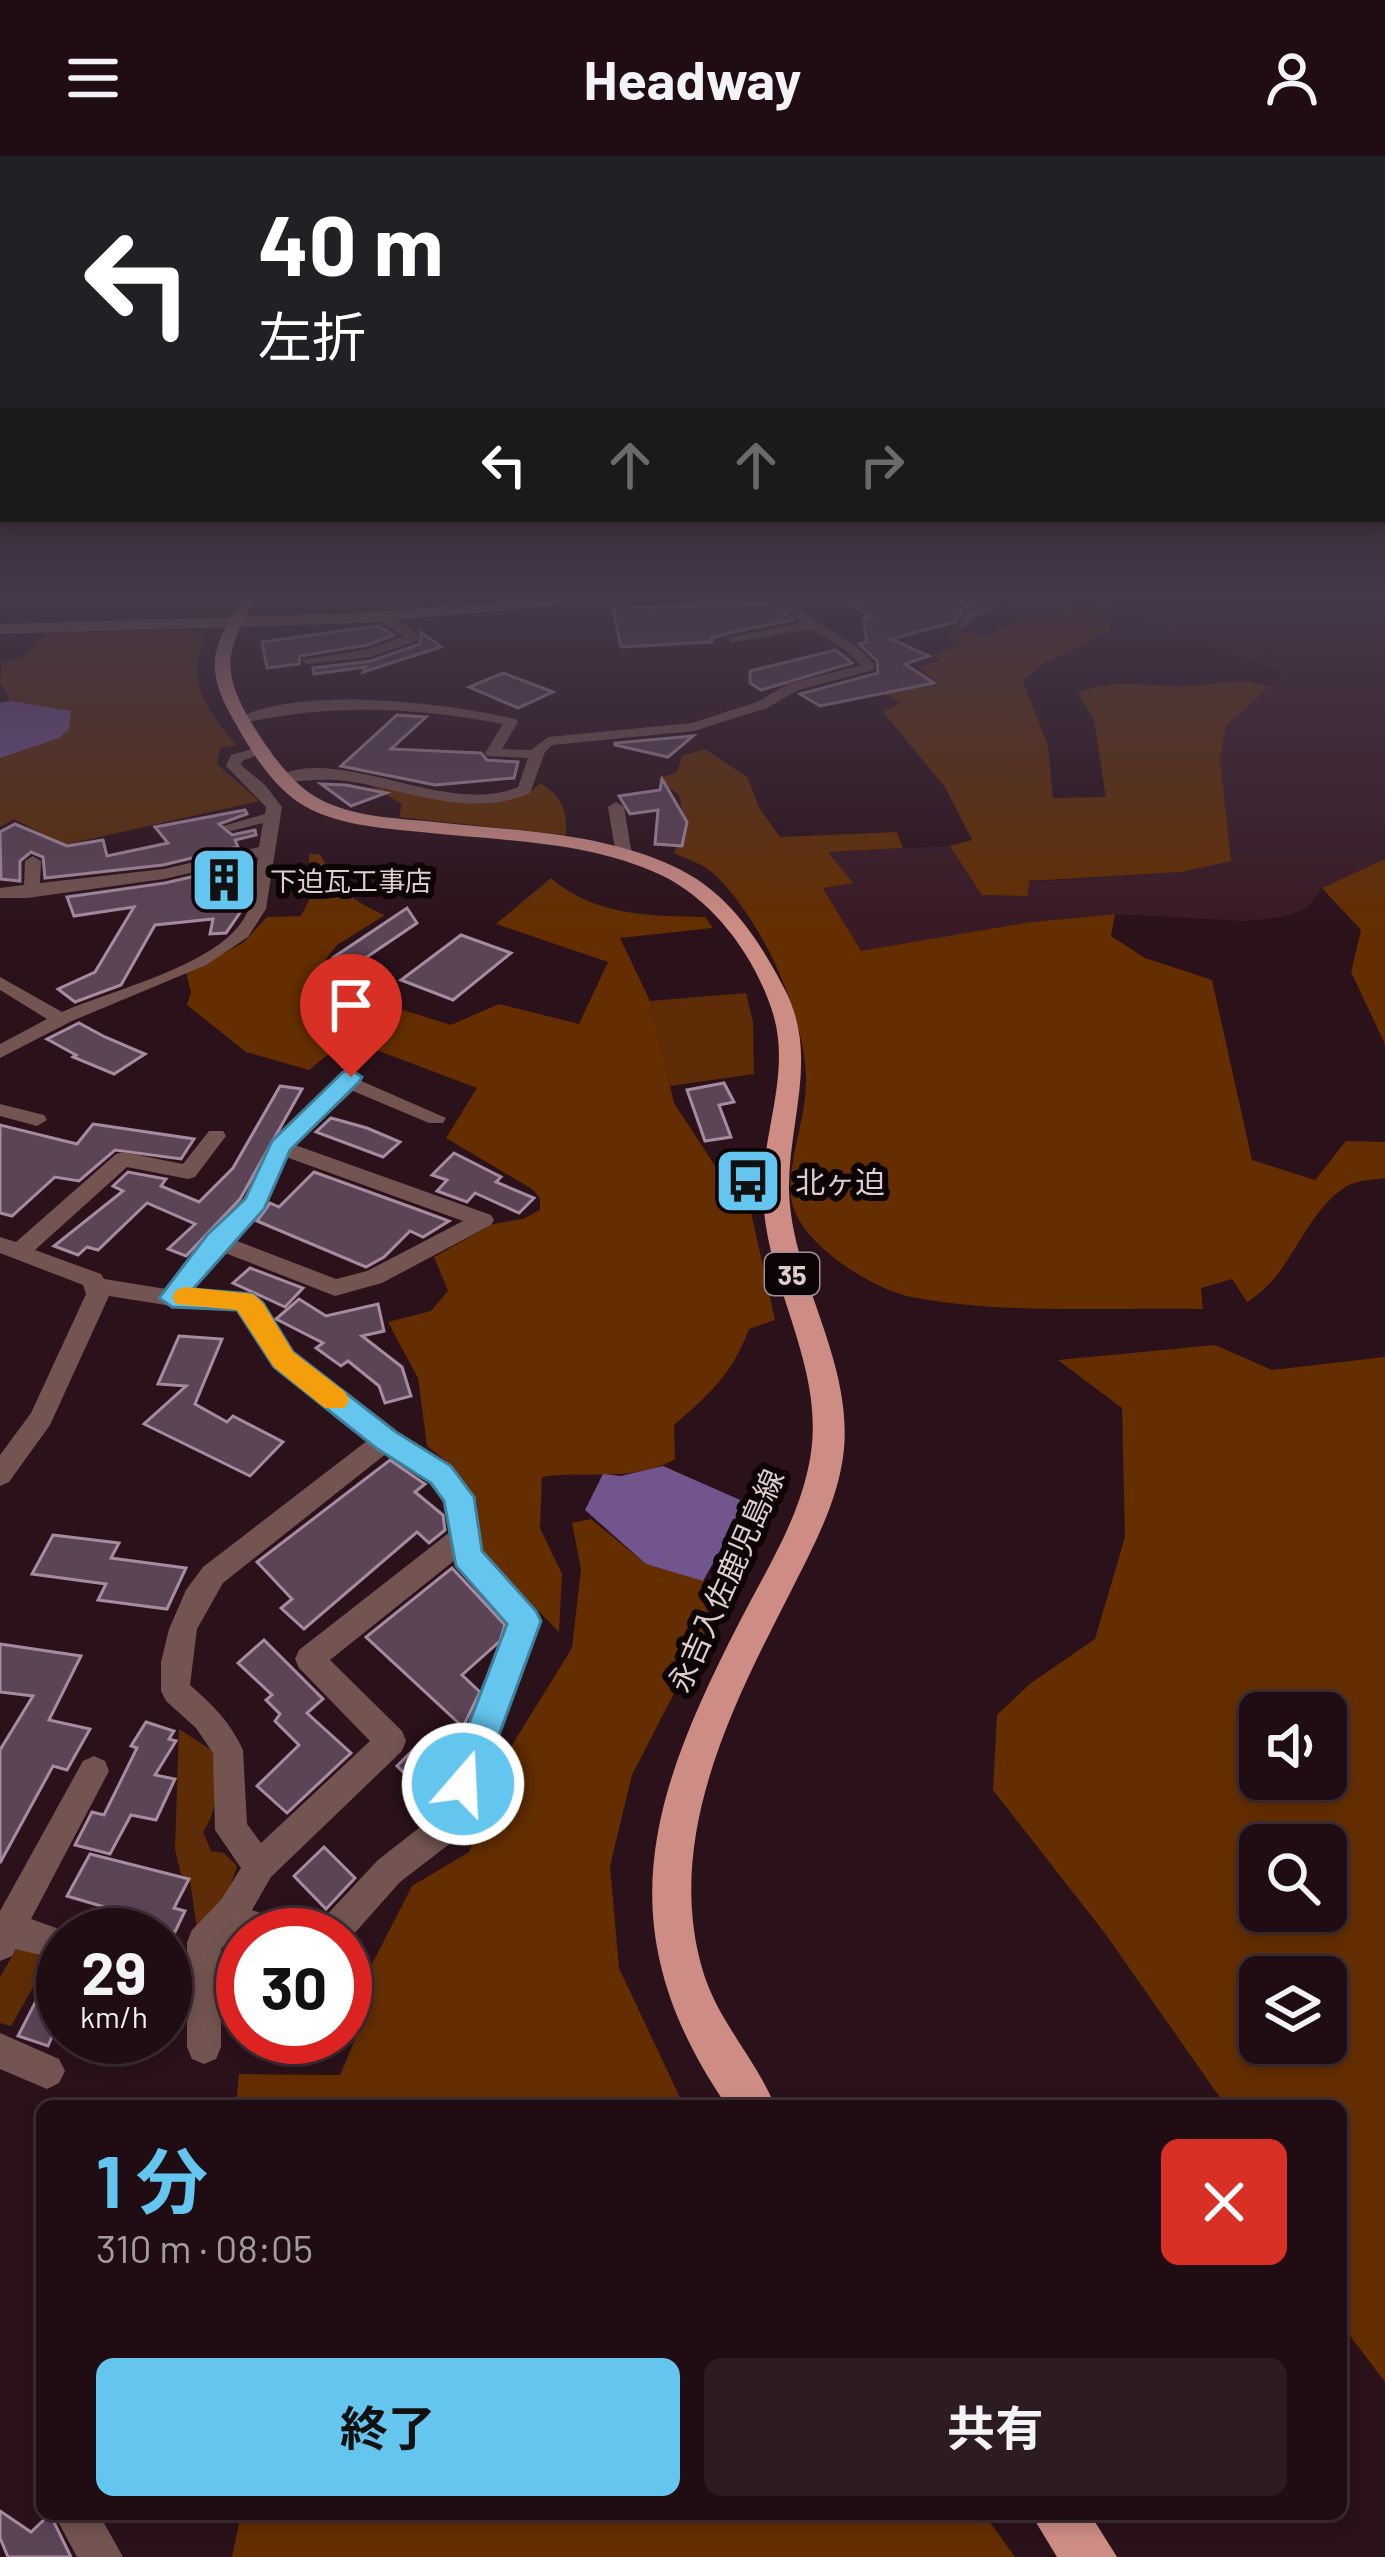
<!DOCTYPE html>
<html lang="ja">
<head>
<meta charset="utf-8">
<style>
	:root { --surface:#200d14; --page:#2d1b22; --text:#f1f3f6; --muted:#a29ca0; --line:#3d2d34; --accent:#64c5ee }
	body { margin:0; font-family:Barlow,"Noto Sans JP",sans-serif; background:var(--page); color:var(--text); height:100vh; display:flex; flex-direction:column; font-size:45px; white-space:nowrap }
	* { box-sizing:border-box; margin:0 }
	p { font-size:39px; color:var(--muted) }
	.icon { flex:none; width:66px; height:66px; fill:none; stroke:currentColor; stroke-width:2; stroke-linecap:round; stroke-linejoin:round }
	.map { position:relative; flex:1; overflow:hidden }
	.panel { position:absolute; left:36px; top:1944px; width:1311px; height:420px; display:flex; flex-direction:column; background:var(--surface); border-radius:18px; box-shadow:0 6px 18px #0003,0 0 0 3px var(--line) }
	.panel>* { flex:none }
	.hud { position:absolute; left:0px; top:0px; width:1386px; height:366px; box-shadow:0 6px 18px #0003,0 0 0 3px var(--line); background:#202124; color:#fff; overflow:hidden }
	.buttons { position:absolute; left:1239px; top:1536px; display:grid; gap:24px }
	.buttons a { display:grid; place-items:center; width:108px; height:108px; border-radius:18px; background:var(--surface); box-shadow:0 6px 18px #0003,0 0 0 3px var(--line); font-size:60px }
	.speed { position:absolute; left:36px; top:1752px; display:flex; gap:24px; font-size:60px; font-weight:700; text-align:center }
	.speed>* { display:grid; place-content:center; width:156px; height:156px; border-radius:50%; background:var(--surface); box-shadow:0 6px 18px #0003,0 0 0 3px var(--line); line-height:1 }
	.speed small { font-size:30px; font-weight:400 }
	.speed .limit { border:18px solid #d22; background:#fff; color:#111 }
	.pin { position:absolute; display:grid; place-items:center; width:102px; height:102px; color:#fff; margin:-123px -51px; border-radius:50% 50% 50% 0; rotate:-45deg; box-shadow:0 0 12px #0007 }
	.pin .icon { rotate:45deg }
	.me { position:absolute; width:132px; margin:-66px; rotate:19deg; stroke-linejoin:round; filter:drop-shadow(0 0 9px #0008) }
	.turn { display:flex; align-items:center; gap:42px; height:252px; padding:0 60px; font-size:54px }
	.turn .icon { width:156px; height:156px; stroke-width:2.5 }
	.turn b { display:block; font-size:84px; line-height:102px }
	.lanes { display:flex; align-items:center; height:114px; padding:0 60px; background:#0003; justify-content:center; gap:60px; direction:ltr }
	.lanes .off { opacity:.35 }
	.round { display:grid; place-items:center; flex:none; width:126px; height:126px; border-radius:18px; background:var(--page) }
	.head { display:flex; align-items:center; justify-content:space-between; height:204px; padding:0 60px }
	h1 { font-size:72px; font-weight:700; line-height:90px; color:var(--accent) }
	.primary-button { display:flex; gap:24px; margin-top:auto; padding:24px 60px }
	.primary-button a { flex:1; height:138px; border-radius:18px; background:var(--accent); color:#111; font-size:48px; font-weight:700; line-height:138px; text-align:center }
	.primary-button a+a { background:var(--page); color:var(--text) }
	header { display:flex; justify-content:space-between; align-items:center; height:156px; padding:0 60px; background:var(--surface); font-size:54px; font-weight:700 }
	.map>svg:first-child { display:block }
	.built { fill:#391a25 }
	.green { fill:#5e2d07 }
	.forest { fill:#642e00; fill-rule:evenodd }
	.water { fill:#73558e }
	.building { fill:#5c4457; stroke:#a78ba1; stroke-width:3 }
	.lines { fill:none; stroke-linecap:round; stroke-linejoin:round }
	.street { fill:#735450; fill-rule:evenodd }
	.secondary { fill:#a6746e; fill-rule:evenodd }
	.primary { fill:#cd8d85; fill-rule:evenodd }
	.route { fill:#64c5ee; stroke:#41809b; stroke-width:3 }
	.slow { fill:#f59e0b }
	.labels { text-anchor:middle; dominant-baseline:central; stroke-width:12; stroke-linejoin:round; paint-order:stroke }
	.far-poi-label { font-size:27px; fill:#dfccd1; stroke:#0c0305; text-anchor:start }
	.shield { fill:#0c0305; stroke:#a09094; stroke-width:3 }
	.shield-label { font-size:27px; font-weight:bold; fill:#dfccd1 }
	.poi-label { font-size:30px; fill:#dfccd1; stroke:#0c0305; text-anchor:start }
	.street-label { font-size:30px; fill:#dfccd1; stroke:#0c0305 }
</style>
</head>
<body>
<header><svg class="icon" aria-label="menu" viewBox="0 0 24 24"><path d="M4 6h16M4 12h16M4 18h16"/></svg>Headway<svg class="icon" aria-label="person" viewBox="0 0 24 24"><circle cx="12" cy="8" r="4"/><path d="M4 21q1-7 8-7t8 7"/></svg></header>
<div class="map">
<svg width="1385" height="2401" viewBox="0 0 1385 2401">
	<rect width="100%" height="100%" fill="#2b111a"/>
	<!-- built -->
	<polygon class="built" points="1154,437 1385,437 1385,703 1322,732 1306,753 1283,761 1244,765 1115,758 1032,766 861,796 823,731 852,726 827,696 950,690 983,739 1028,740 1028,726 1182,716 1230,705 1220,603 1226,570 1283,517 1116,451"/>
	<!-- green -->
	<g class="green">
		<path d="M189,473L206,480C186,526 205,554 237,589L220,592L217,608L259,645L64,689L14,663L0,671V547L10,544L0,526L2,507L23,502L46,478Z"/>
		<polygon points="746,837 753,866 754,918 670,930 650,845"/>
		<path d="M179,1573L213,1595C218,1625 220,1650 203,1676L211,1695L224,1697L237,1710L228,1737L197,1773L190,1724L181,1718L175,1693Z"/>
		<polygon points="17,1792 49,1803 11,1870 0,1867 0,1821"/>
	</g>
	<!-- forest -->
	<g class="forest">
		<path d="M1090,447L1106,462L1111,474L1042,508L1023,525L1048,590L1053,642L1106,641L1094,565L1078,537C1117,520 1153,533 1194,530C1227,528 1234,520 1269,531L1226,570L1220,603L1231,705L1182,716L1029,725L1028,740L982,739L950,690L972,684L945,631L883,556L900,547L875,533C899,529 918,534 940,529L918,511L940,505L934,498L960,489L946,478L959,475L986,480L1019,464L1044,462Z"/>
		<path d="M705,593L747,621L760,653L780,681L897,676L903,692L828,696L853,727L823,732L861,795L1032,766L1115,758L1111,780L1145,802L1212,824L1252,1004L1315,1024L1346,985L1385,986V1022C1374,1024 1357,1024 1347,1030C1303,1057 1292,1120 1247,1146L1232,1123L1201,1132L1203,1153C1108,1151 1005,1159 911,1141C872,1133 794,1085 791,1040C788,1001 807,961 806,922C804,856 762,764 714,718C704,708 686,703 674,697C685,674 685,663 679,639L658,623L677,616L682,600Z"/>
		<path d="M540,627C561,639 568,655 566,679L399,661L402,648L371,630C416,637 507,664 540,627Z"/>
		<path d="M309,698H320C336,730 352,746 385,759L337,789L326,803L359,840L451,869L499,848L579,868L608,806L496,768L551,722C594,760 651,760 705,761L713,772L620,782L650,845L674,947L721,1019L750,1052L775,1164L749,1173C733,1217 709,1239 674,1269L675,1303C634,1327 587,1314 542,1321L540,1372L562,1418L559,1476L479,1394L477,1347L451,1309L427,1290L418,1222L388,1166L431,1155L448,1135L434,1101L493,1068L523,1063L540,1054V1042L532,1033L446,982L477,932L347,883L309,914L246,896L187,849L191,836L186,816L243,787L267,761L301,760L309,744Z"/>
		<polygon points="1385,703 1385,888 1351,816 1361,774 1322,732"/>
		<path d="M1215,1189L1272,1214L1385,1201V2226L1341,2168V1950H1226L1104,1776L993,1634L997,1559L1031,1527L1095,1483L1125,1381L1122,1252L1058,1204ZM1260,1557H1326V1623H1260ZM1260,1689H1326V1755H1260ZM1260,1821H1326V1887H1260Z"/>
		<polygon points="591,1363 646,1408 728,1432 632,1619 610,1710 619,1812 684,1950 236,1950 239,1918 340,1919 369,1850 367,1818 412,1730 469,1696 512,1589 572,1492 581,1413 572,1367"/>
		<polygon points="241,2358 984,2358 1015,2401 232,2401"/>
	</g>
	<!-- water -->
	<g class="water">
		<polygon points="11,545 71,555 69,573 59,582 0,602 0,547"/>
		<polygon points="663,1310 747,1347 703,1425 646,1408 585,1354 603,1318 621,1320"/>
	</g>
	<!-- building -->
	<g class="building">
		<polygon points="909,437 959,437 980,447 964,452 955,466 891,483 929,500 905,508 934,527 820,550 800,538 878,517 877,505 859,488 867,486 863,463 871,461 851,449"/>
		<polygon points="775,446 792,464 729,477 711,482 712,486 621,491 613,453"/>
		<polygon points="378,470 394,479 368,489 300,500 299,508 267,512 262,486"/>
		<polygon points="421,476 441,491 363,516 366,511 314,518 313,512 371,505 420,488"/>
		<polygon points="836,494 852,507 761,534 750,527 750,515"/>
		<polygon points="503,517 553,536 518,552 469,531"/>
		<polygon points="397,559 426,561 391,593 481,597 487,604 518,606 514,622 435,629 341,610"/>
		<polygon points="693,580 668,601 615,589 615,587"/>
		<polygon points="662,623 687,666 682,690 655,688 658,654 630,658 619,640 660,634"/>
		<polygon points="321,628 346,629 386,637 351,650"/>
		<polygon points="245,654 247,658 219,668 232,679 255,674 256,679 235,684 238,691 163,709 45,722 43,701 31,696 20,705 20,725 1,723 0,676 15,668 67,690 103,684 107,700 168,687 155,671"/>
		<polygon points="247,708 251,718 246,748 226,777 210,778 213,763 155,769 121,829 75,846 58,833 95,816 134,751 74,760 67,741 165,727"/>
		<polygon points="407,752 417,767 355,809 334,801"/>
		<polygon points="461,779 511,797 453,844 401,824"/>
		<polygon points="79,867 105,881 145,898 114,918 73,901 76,899 47,883"/>
		<polygon points="724,927 734,946 719,949 731,981 705,985 687,934"/>
		<polygon points="280,930 302,933 240,1043 186,1100 168,1093 195,1068 147,1047 98,1094 87,1091 78,1099 54,1090 123,1035 113,1030 128,1016 166,1023 161,1030 199,1046 233,1012"/>
		<polygon points="331,962 367,972 400,986 383,1001 316,976"/>
		<polygon points="93,968 194,983 181,1003 115,994 79,1025 55,1021 12,1060 0,1057 0,969 77,988"/>
		<polygon points="454,997 501,1021 496,1026 534,1042 519,1057 475,1037 467,1046 437,1035 447,1024 432,1019"/>
		<polygon points="314,1016 419,1054 449,1065 423,1081 410,1075 384,1101 366,1111 257,1065 270,1047 279,1051"/>
		<polygon points="250,1112 303,1132 285,1151 233,1127"/>
		<polygon points="299,1143 326,1160 378,1148 384,1175 362,1180 402,1211 411,1240 385,1247 379,1230 348,1205 341,1210 316,1192 323,1187 276,1163"/>
		<polygon points="179,1180 222,1183 195,1248 227,1266 233,1260 283,1286 250,1320 144,1268 186,1230 158,1228"/>
		<polygon points="390,1304 425,1328 415,1336 443,1359 445,1374 429,1387 417,1376 304,1473 281,1452 292,1443 257,1406"/>
		<polygon points="53,1379 119,1387 111,1402 186,1412 167,1453 98,1444 106,1428 32,1418"/>
		<polygon points="452,1412 505,1469 500,1485 462,1519 480,1536 463,1571 366,1481"/>
		<polygon points="264,1484 323,1543 307,1557 351,1597 287,1657 257,1630 299,1589 275,1565 280,1558 266,1544 272,1539 238,1507"/>
		<polygon points="0,1488 81,1500 49,1564 90,1573 67,1614 53,1610 0,1707 0,1594 33,1540 0,1536"/>
		<polygon points="146,1566 174,1575 169,1583 176,1585 155,1619 175,1623 156,1664 131,1659 110,1698 75,1689 92,1656 104,1659 137,1592 131,1590"/>
		<polygon points="425,1582 450,1605 444,1619 425,1638 397,1610"/>
		<polygon points="324,1691 355,1722 326,1753 294,1720"/>
		<polygon points="90,1698 189,1723 174,1752 185,1755 175,1776 116,1760 118,1755 67,1740"/>
		<polygon points="165,1799 182,1799 182,1870 165,1868"/>
		<polygon points="55,1808 63,1809 63,1876 55,1874 48,1890 18,1880"/>
		<polygon points="0,2355 31,2376 50,2358 71,2401 8,2401 0,2382"/>
	</g>
	<g class="lines">
		<!-- street -->
		<g class="street">
			<path d="M776,437H788C808,471 848,476 874,508V514L798,534L767,552L694,575L552,589L545,596L530,637C471,663 408,634 347,625C325,622 304,625 282,626L275,622C337,586 446,662 518,631L528,602L487,600L485,597L503,568C415,551 328,547 241,568L234,564C298,528 445,547 516,563L518,566L502,593L531,594L548,581L692,567L757,546L788,528L861,509L845,494L811,473L730,487V481L802,467L784,452Z"/>
			<polygon points="976,437 989,437 1003,450 973,462 966,471 958,471 965,456 988,449"/>
			<polygon points="387,456 418,478 418,484 371,501 307,508 301,504 369,493 404,480 380,466 380,460"/>
			<path d="M260,591L272,594L242,605L241,609L265,629L282,651L266,753L248,781L206,809L72,865L0,902V888L47,863L0,834V821L62,856C112,834 214,810 243,764C255,747 255,721 258,701L164,723L27,742H0V732L24,729L25,705L33,700L41,705L40,727L164,713L259,691L263,667L231,675L223,670L265,658L266,651L226,610L231,599Z"/>
			<polygon points="616,646 624,651 632,699 624,704 616,699 608,651"/>
			<path d="M359,924L446,962L443,967H429L353,935L295,989L491,1059L494,1064L491,1069L382,1127L335,1140L220,1095L190,1134L252,1139L262,1147L291,1197L395,1277L450,1311L472,1341L480,1396L539,1465L522,1521L494,1580L456,1683L400,1726L345,1788V1779H314L319,1767L378,1704L433,1661L465,1578L493,1519L510,1468L455,1404L330,1504L402,1575L406,1585L402,1595L271,1721L252,1754L289,1767L294,1779H243V1786L232,1781L221,1793V1891L216,1903L204,1908L192,1903L187,1891V1786L192,1774L221,1744L241,1712L215,1674L213,1597L196,1572L166,1545L161,1535V1506L169,1473L186,1434L203,1411L368,1284L275,1209L239,1153L172,1150L109,1140L50,1269L9,1326L0,1330V1299L31,1257L86,1138L83,1129L0,1097V1081L16,1086L116,998L123,996L183,1008L209,975H223L226,980L195,1021L188,1023L127,1011L35,1094L101,1118L104,1123L166,1133L208,1080L246,1043L273,986L339,927ZM286,1001L463,1065L367,1115L336,1123L232,1083L263,1052ZM387,1297C428,1323 444,1324 450,1376L299,1494L295,1503L299,1512L370,1585L261,1687L247,1668L243,1594C231,1567 212,1548 190,1529L197,1473L223,1427Z"/>
			<polygon points="0,948 44,959 47,964 37,970 0,960"/>
			<polygon points="94,1600 105,1605 109,1615 31,1763 76,1779 63,1779 63,1805 16,1793 12,1800 0,1805 0,1755 83,1605"/>
			<polygon points="0,1877 59,1903 65,1915 59,1927 47,1933 0,1913"/>
			<polygon points="54,2358 99,2358 123,2401 77,2401"/>
		</g>
		<!-- secondary -->
		<polygon class="secondary" points="782,437 775,441 578,448 360,467 0,478 0,468 360,457 578,440"/>
		<!-- primary -->
		<g class="primary">
			<path d="M246,437H260C226,493 218,512 254,571C269,595 288,622 311,638C346,661 395,662 435,666C515,675 601,676 675,711C728,736 758,782 784,832C820,899 788,965 789,1035C792,1124 852,1202 844,1293C839,1345 812,1393 789,1439C731,1552 665,1682 702,1812C717,1865 755,1901 775,1950H727C605,1773 649,1642 740,1465C765,1416 796,1368 808,1313C831,1215 764,1132 763,1036C762,978 790,919 774,861C757,803 715,745 661,719C587,684 500,685 421,676C381,672 332,669 298,646C272,628 252,597 237,570C202,511 211,492 246,437Z"/>
			<polygon points="1031,2358 1090,2358 1117,2401 1057,2401"/>
		</g>
	</g>
	<!-- sky -->
	<linearGradient id="sky" x2="0" y2="1"><stop stop-color="#18090e"/><stop offset="0.57" stop-color="#443849"/><stop offset="1" stop-color="#443849" stop-opacity="0"/></linearGradient>
	<rect width="1385" height="773" fill="url(#sky)"/>
	<!-- route -->
	<polygon class="route" points="351,914 362,921 359,926 290,994 264,1053 193,1133 253,1138 263,1147 293,1196 396,1276 451,1310 474,1341 482,1395 536,1455 541,1465 481,1628 476,1640 463,1645 451,1640 446,1628 507,1468 456,1410 444,1345 431,1327 376,1292 274,1211 237,1154 172,1151 159,1142 207,1079 245,1043 272,985 343,916"/>
	<!-- slow -->
	<polygon class="slow" points="185,1131 253,1138 263,1147 293,1196 345,1236 349,1244 345,1252 325,1252 274,1211 237,1154 176,1148 172,1141 176,1134"/>
	<!-- icons -->
	<defs>
		<g id="building-square" transform="scale(3.45)"><rect x="-9" y="-9" width="18" height="18" rx="4" fill="#64c5ee" stroke="#0c0305"/><path d="M-4-6H4V6H1V3H-1V6H-4ZM-2.5-4.3h1.7v1.8h-1.7ZM.8-4.3h1.7v1.8H.8ZM-2.5-1h1.7V.8h-1.7ZM.8-1h1.7V.8H.8Z" fill="#111"/></g>
		<g id="bus-square" transform="scale(3.45)"><rect x="-9" y="-9" width="18" height="18" rx="4" fill="#64c5ee" stroke="#0c0305"/><path d="M-5-6H5V4H4V6H2V4H-2V6H-4V4H-5ZM-3.5-4V0h7V-4ZM-3.5 1.2v1.5H-2V1.2ZM2 1.2v1.5H3.5V1.2Z" fill="#111"/></g>
	</defs>
	<g fill-rule="evenodd">
		<use href="#building-square" x="224" y="724"/>
		<use href="#bus-square" x="748" y="1025"/>
	</g>
	<g class="labels">
		<!-- far-poi labels -->
		<g class="far-poi-label">
			<text x="270" y="724">下迫瓦工事店</text>
		</g>
		<!-- shield labels -->
		<rect class="shield" x="765" y="1097" width="54" height="42" rx="9"/>
		<g class="shield-label">
			<text x="792" y="1118">35</text>
		</g>
		<!-- poi labels -->
		<g class="poi-label">
			<text x="795" y="1025">北ヶ迫</text>
		</g>
		<!-- street labels -->
		<g class="street-label">
			<text transform="translate(725 1424) rotate(-66)">永吉入佐鹿児島線</text>
		</g>
	</g>
</svg>
<div class="buttons">
<a><svg class="icon" aria-label="sound" viewBox="0 0 24 24"><path d="M4 9h4l5-4v14l-5-4H4zM17 9q2 3 0 6"/></svg></a>
<a><svg class="icon" aria-label="search" viewBox="0 0 24 24"><circle cx="10" cy="10" r="6"/><path d="M15 15l6 6"/></svg></a>
<a><svg class="icon" aria-label="layers" viewBox="0 0 24 24"><path d="M12 4l9 5-9 5-9-5zM3 14l9 5 9-5"/></svg></a>
</div>
<div class="speed"><div>29<small>km/h</small></div><div class="limit">30</div></div>
<div class="pin" style="left:351px;top:921px;background:#d93025"><svg class="icon" aria-label="arrive" viewBox="0 0 24 24"><path d="M6 21V4h12l-3 4 3 4H6"/></svg></div>
<svg class="me" style="left:463px;top:1628px" viewBox="-20 -20 40 40"><circle r="17" fill="#64c5ee" stroke="#fff" stroke-width="3"/><path d="M0-11L8 9 0 5-8 9z" fill="#fff"/></svg>
<div class="hud">
<div class="turn"><svg class="icon" aria-label="left" viewBox="0 0 24 24"><path d="M17 20v-9H6M10 6l-5 5 5 5"/></svg><div><b>40 m</b>左折</div></div>
<div class="lanes"><svg class="icon" aria-label="left" viewBox="0 0 24 24"><path d="M17 20v-9H6M10 6l-5 5 5 5"/></svg><svg class="icon off" aria-label="ahead" viewBox="0 0 24 24"><path d="M12 20V5M6 11l6-6 6 6"/></svg><svg class="icon off" aria-label="ahead" viewBox="0 0 24 24"><path d="M12 20V5M6 11l6-6 6 6"/></svg><svg class="icon off" aria-label="right" viewBox="0 0 24 24"><path d="M7 20v-9h11M14 6l5 5-5 5"/></svg></div>
</div>
<section class="panel">
<div class="head"><div><h1>1 分</h1><p>310 m · 08:05</p></div><a class="round" style="background:#d93025;color:#fff"><svg class="icon" aria-label="close" viewBox="0 0 24 24"><path d="M6 6l12 12M18 6L6 18"/></svg></a></div>
<div class="primary-button"><a>終了</a><a>共有</a></div>
</section>
</div>
</body>
</html>
